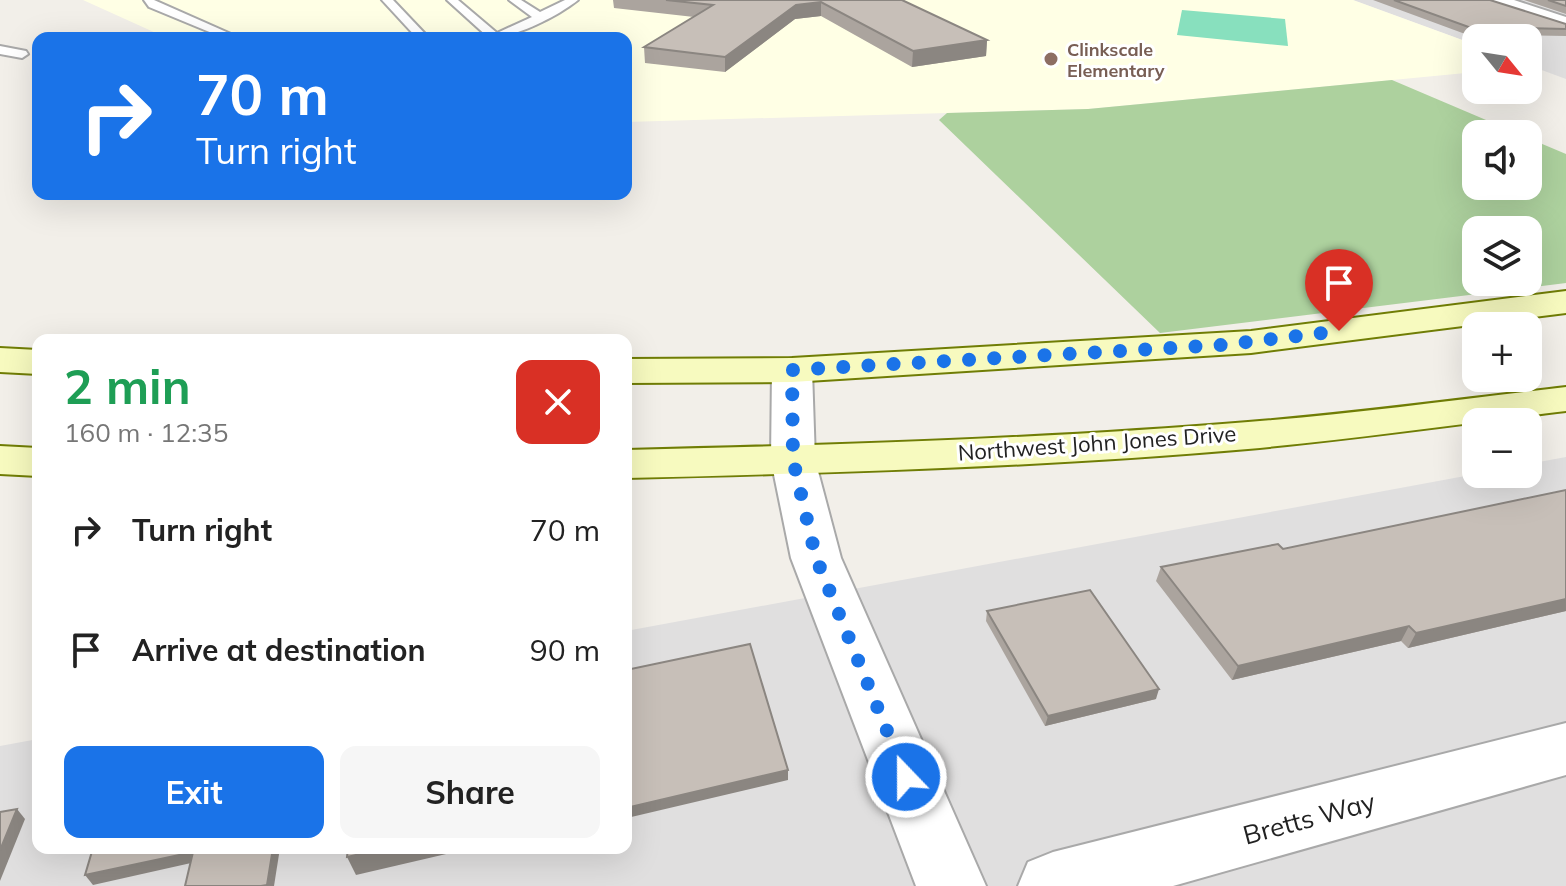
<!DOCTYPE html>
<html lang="en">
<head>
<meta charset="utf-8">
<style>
	:root { --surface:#fff; --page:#f6f6f6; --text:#222; --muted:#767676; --accent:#1a73e8 }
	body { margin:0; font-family:Mulish,sans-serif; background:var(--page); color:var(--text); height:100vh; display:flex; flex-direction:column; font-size:30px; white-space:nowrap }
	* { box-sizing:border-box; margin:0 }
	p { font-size:26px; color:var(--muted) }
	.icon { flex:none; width:44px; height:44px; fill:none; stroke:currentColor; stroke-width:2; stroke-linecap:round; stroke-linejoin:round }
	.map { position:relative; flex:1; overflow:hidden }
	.panel { position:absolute; left:32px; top:334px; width:600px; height:520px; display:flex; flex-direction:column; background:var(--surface); border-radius:16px; box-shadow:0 8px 32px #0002 }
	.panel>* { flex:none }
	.banner { position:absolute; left:32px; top:32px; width:600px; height:168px; border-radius:16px; box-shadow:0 8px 32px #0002; background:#1a73e8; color:#fff; overflow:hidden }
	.needle { width:52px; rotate:120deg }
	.controls { position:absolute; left:1462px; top:24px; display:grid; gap:16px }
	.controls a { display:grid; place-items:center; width:80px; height:80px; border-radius:16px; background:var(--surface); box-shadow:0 8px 32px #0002; font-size:40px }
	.pin { position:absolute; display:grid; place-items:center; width:68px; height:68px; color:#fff; margin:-82px -34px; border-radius:50% 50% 50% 0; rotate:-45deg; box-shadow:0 0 8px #0007 }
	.pin .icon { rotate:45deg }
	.me { position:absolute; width:88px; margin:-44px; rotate:338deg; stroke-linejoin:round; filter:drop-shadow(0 0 6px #0008) }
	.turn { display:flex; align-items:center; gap:28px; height:168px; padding:0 32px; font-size:36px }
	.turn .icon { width:104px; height:104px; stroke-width:2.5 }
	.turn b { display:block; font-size:56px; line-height:68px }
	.round { display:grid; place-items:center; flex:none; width:84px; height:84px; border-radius:16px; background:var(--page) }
	.summary { display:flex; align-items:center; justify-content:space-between; height:136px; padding:0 32px }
	h1 { font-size:48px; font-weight:700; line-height:60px; color:#1e9e55 }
	.primary-button { display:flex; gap:16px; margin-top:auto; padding:16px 32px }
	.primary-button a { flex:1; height:92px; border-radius:16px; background:var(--accent); color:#fff; font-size:32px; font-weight:700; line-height:92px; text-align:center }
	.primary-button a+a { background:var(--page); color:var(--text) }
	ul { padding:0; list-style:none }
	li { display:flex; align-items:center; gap:24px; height:120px; padding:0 32px }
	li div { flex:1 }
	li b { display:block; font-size:30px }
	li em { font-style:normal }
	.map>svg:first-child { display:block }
	.residential { fill:#e0dfdf }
	.education { fill:#ffffe5 }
	.forest { fill:#add19e; fill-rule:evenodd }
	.pitch { fill:#88e0be }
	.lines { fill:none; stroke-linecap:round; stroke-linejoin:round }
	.lane-casing { stroke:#a9a9a9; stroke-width:4 }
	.street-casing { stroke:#a9a9a9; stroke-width:4 }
	.secondary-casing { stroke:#707d05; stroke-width:4 }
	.lane { fill:#fff; fill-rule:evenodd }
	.street { fill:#fff; fill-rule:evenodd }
	.secondary { fill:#f7fabf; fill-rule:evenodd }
	.wall { fill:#aba49e }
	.shaded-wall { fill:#8b8681 }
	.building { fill:#c7bfb8; stroke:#8b8681; stroke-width:2 }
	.route { stroke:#1a73e8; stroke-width:14; stroke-dasharray:0 25.2 }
	.education-dot { fill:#8d6e63; stroke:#fff; stroke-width:3 }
	.labels { text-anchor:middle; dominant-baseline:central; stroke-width:6; stroke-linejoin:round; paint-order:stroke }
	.far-education-label { font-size:18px; font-weight:bold; fill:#785e54; stroke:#fff; text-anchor:start }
	.street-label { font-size:22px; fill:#222; stroke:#fff }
	.near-street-label { font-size:26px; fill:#222; stroke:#fff }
</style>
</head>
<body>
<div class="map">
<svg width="1566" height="886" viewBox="0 0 1566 886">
	<rect width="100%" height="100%" fill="#f2efe9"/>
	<!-- residential -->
	<g class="residential">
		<polygon points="1353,0 1566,0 1566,79 1528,65 1528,38 1476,38 1476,45"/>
		<polygon points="1566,457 1566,886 0,886 0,746 38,739 38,848 626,848 626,631 1476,474 1528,474 1528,464"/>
	</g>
	<!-- education -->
	<polygon class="education" points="83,0 1353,0 1476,45 1476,72 1088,109 626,122 626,38 167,38"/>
	<!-- forest -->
	<path class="forest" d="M1392,80L1519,134H1476V186H1528V138L1566,154V283L1160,333L939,120L947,113L1088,109ZM1476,230H1528V282H1476Z"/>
	<!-- pitch -->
	<polygon class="pitch" points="1182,10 1285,19 1288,46 1177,35"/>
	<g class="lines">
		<!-- lane casing -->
		<g class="lane-casing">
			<g id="lane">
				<polygon points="144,0 154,0 240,38 224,38 149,7"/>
				<polygon points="382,0 393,0 429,38 417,38"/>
				<path d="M447,0H458L497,33L532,17L509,0H521L540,12L565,0H578C558,16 515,38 489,38Z"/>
				<polygon points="0,46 26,51 28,54 22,58 0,54"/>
			</g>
		</g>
		<!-- street casing -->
		<g class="street-casing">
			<g id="street">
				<polygon points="1486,0 1514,0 1566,17 1566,30 1488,4"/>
				<polygon points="792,358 806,362 812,370 815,460 841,558 986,886 916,886 791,558 771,460 772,370 778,362"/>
				<polygon points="1566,723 1566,775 1173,886 1018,886 1028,862 1053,852"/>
			</g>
		</g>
		<!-- secondary casing -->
		<g class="secondary-casing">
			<g id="secondary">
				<polygon points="1566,291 1566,313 1251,353 792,382 626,383 626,359 792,358 1251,331"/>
				<polygon points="0,348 38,350 38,374 0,372"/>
				<path d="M1566,387V411C1460,424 1355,439 1248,449C1041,467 834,473 626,478V450C833,445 1041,439 1248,422C1354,414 1460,399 1566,387Z"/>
				<polygon points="0,446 38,448 38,476 0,474"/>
			</g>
		</g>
		<!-- lane -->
		<use href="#lane" class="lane"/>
		<!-- street -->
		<use href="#street" class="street"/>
		<!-- secondary -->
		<use href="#secondary" class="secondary"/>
	</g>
	<!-- wall -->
	<g class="wall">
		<polygon points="613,0 902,0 987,40 986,56 912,67 821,16 795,19 725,72 645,63 644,47 694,17 614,8"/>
		<polygon points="1373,0 1490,0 1566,24 1566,36 1518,35 1517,38 1476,38"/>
		<polygon points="1524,0 1566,0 1566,14"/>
		<polygon points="1566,490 1566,611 1408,648 1401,641 1232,680 1156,581 1161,567 1283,549"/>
		<polygon points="987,611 1156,699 1045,726 986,621"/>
	</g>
	<!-- shaded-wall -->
	<g class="shaded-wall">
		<polygon points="821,2 821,16 795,19 725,72 725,57 796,5"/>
		<polygon points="987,40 986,56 912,67 913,51"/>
		<polygon points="1566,599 1566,611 1408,648 1416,633"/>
		<polygon points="1409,626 1401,641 1232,680 1238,666"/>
		<polygon points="1159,689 1156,699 1045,726 1048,716"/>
		<polygon points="788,770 788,780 627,818 626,808"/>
		<polygon points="17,809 25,819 0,881 0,850"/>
		<polygon points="273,848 280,848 274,886 261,886"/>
		<polygon points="387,848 472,848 356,875 347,857"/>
		<polygon points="193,852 200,861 93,885 85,875"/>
	</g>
	<!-- building -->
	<g class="building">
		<polygon points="666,0 902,0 987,40 913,51 821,2 796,5 725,57 644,47 713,5"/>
		<polygon points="1394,0 1490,0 1566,24 1566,29 1519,28 1517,38 1499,38"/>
		<polygon points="1548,0 1566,0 1566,6"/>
		<polygon points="1566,490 1566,599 1416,633 1409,626 1238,666 1161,567 1278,544 1283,549"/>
		<polygon points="1090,590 1159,689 1048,716 987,611"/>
		<polygon points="750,644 788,770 626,808 626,670"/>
		<polygon points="17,809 0,850 0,812"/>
		<polygon points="93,848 273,848 267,885 261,886 185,886 193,852 85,875"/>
		<polygon points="348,848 387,848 347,857"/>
	</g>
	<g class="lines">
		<!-- route -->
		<polyline class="route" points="906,777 816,558 793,460 792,370 1222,345 1339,331"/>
	</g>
	<!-- markers -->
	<circle class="education-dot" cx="1051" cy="59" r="8"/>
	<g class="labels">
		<!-- far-education labels -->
		<g class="far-education-label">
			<text x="1067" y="49">Clinkscale<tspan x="1067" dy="21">Elementary</tspan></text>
		</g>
		<!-- street labels -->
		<g class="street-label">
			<text transform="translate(1097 443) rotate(-4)">Northwest John Jones Drive</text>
		</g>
		<!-- near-street labels -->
		<g class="near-street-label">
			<text transform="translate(1309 818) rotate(-15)">Bretts Way</text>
		</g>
	</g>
</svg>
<div class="controls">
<a><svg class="needle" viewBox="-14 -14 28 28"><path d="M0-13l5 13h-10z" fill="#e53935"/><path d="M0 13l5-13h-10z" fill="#767676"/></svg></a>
<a><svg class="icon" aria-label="sound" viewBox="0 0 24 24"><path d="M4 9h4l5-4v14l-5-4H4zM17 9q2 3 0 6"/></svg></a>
<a><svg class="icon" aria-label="layers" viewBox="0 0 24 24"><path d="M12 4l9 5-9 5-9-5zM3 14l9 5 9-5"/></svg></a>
<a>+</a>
<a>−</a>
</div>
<div class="pin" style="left:1339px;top:331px;background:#d93025"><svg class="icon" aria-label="arrive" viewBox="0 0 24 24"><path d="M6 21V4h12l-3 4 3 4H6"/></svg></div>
<svg class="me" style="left:906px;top:777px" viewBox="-20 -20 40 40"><circle r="17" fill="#1a73e8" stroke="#fff" stroke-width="3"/><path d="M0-11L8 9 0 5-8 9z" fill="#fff"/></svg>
<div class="banner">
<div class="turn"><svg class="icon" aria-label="right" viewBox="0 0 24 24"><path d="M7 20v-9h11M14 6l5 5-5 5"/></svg><div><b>70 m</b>Turn right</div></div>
</div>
<section class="panel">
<div class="summary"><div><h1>2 min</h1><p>160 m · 12:35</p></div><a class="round" style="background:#d93025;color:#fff"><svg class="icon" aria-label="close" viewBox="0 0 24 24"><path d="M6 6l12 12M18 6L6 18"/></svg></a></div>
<ul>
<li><svg class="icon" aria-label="right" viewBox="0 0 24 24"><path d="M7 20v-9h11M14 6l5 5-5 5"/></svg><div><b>Turn right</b></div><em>70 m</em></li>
<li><svg class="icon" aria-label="arrive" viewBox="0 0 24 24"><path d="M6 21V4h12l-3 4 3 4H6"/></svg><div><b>Arrive at destination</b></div><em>90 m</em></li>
</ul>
<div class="primary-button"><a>Exit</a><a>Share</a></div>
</section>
</div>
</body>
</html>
